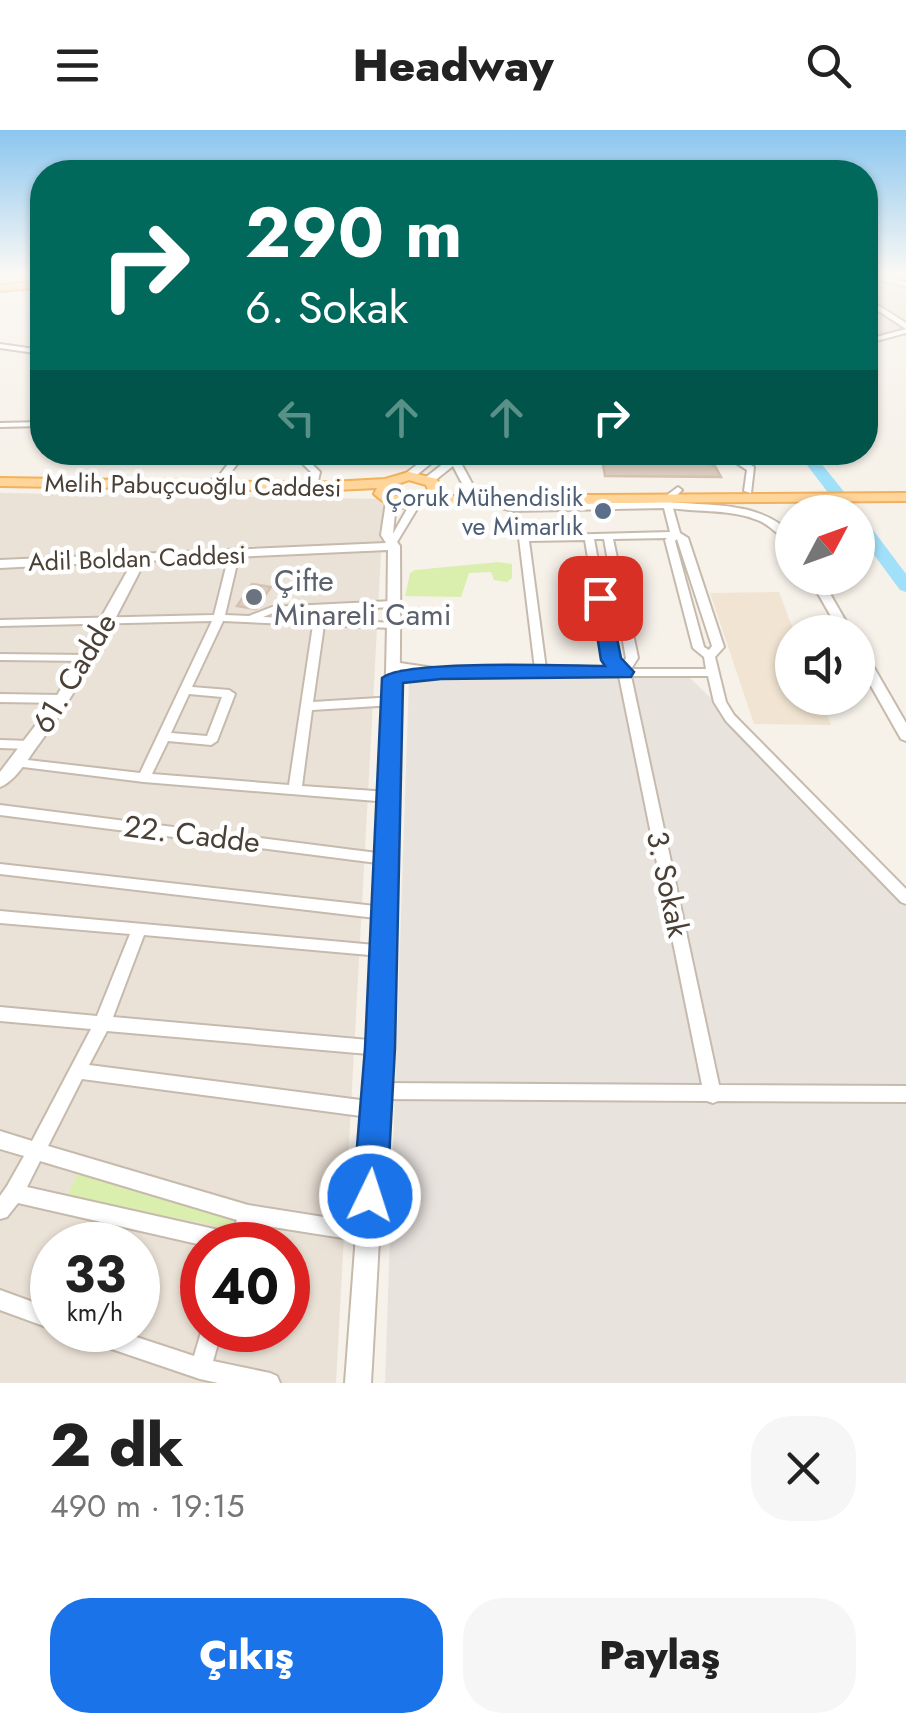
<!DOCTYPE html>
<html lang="tr">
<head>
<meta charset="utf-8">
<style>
	:root { --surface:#fff; --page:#f6f6f6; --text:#222; --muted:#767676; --accent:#1a73e8 }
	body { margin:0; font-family:Jost,sans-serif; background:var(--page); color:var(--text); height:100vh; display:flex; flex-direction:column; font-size:38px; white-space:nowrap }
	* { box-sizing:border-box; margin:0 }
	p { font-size:32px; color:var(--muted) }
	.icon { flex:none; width:55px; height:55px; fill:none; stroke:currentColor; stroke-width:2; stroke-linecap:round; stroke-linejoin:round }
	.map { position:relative; height:1253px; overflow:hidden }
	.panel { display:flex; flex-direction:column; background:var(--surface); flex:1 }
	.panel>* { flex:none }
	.hud { position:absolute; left:30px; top:30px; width:848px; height:305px; border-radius:40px; box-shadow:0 2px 8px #0004; background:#00695c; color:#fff; overflow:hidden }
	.needle { width:65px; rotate:49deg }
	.fabs { position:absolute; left:775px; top:365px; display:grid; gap:20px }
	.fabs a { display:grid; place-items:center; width:100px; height:100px; border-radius:50%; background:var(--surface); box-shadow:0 2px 8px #0004; font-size:50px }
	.speed { position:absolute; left:30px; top:1092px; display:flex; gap:20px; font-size:50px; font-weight:700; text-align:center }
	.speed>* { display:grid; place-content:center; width:130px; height:130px; border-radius:50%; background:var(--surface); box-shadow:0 2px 8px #0004; line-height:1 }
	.speed small { font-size:25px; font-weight:400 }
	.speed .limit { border:15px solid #d22; background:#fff; color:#111 }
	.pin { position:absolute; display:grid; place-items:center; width:85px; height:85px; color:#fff; margin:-42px; border-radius:20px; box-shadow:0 5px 15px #0006 }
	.me { position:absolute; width:110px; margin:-55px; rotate:4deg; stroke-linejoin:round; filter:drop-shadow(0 0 8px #0008) }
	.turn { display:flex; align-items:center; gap:35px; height:210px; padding:0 50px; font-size:45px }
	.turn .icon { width:130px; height:130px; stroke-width:2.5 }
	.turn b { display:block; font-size:70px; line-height:85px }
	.lanes { display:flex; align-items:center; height:95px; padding:0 50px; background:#0003; justify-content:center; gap:50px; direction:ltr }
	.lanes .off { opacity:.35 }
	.round { display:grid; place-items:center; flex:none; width:105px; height:105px; border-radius:40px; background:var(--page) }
	.summary { display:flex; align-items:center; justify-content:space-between; height:170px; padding:0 50px }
	h1 { font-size:60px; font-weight:800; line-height:75px }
	.cta { display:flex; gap:20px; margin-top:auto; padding:20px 50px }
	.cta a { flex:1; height:115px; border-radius:40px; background:var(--accent); color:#fff; font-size:40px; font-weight:800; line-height:115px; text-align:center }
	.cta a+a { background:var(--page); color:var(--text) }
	header { display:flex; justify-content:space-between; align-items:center; height:130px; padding:0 50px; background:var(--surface); font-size:45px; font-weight:800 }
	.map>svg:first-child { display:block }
	.residential { fill:#ebe2d7; fill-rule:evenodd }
	.industrial { fill:#e9e3de }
	.education { fill:#f1e4d2 }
	.green { fill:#daefae }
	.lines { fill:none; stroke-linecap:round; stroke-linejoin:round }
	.river { fill:#a0e0f9; fill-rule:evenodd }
	.building { fill:#dccec0; stroke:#d5c2b0; stroke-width:2.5 }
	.minor-casing { stroke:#c6baad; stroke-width:4 }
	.tertiary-casing { stroke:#c6baad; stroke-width:4 }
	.primary-casing { stroke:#f2b15c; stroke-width:4 }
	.trunk-casing { stroke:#f08d2a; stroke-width:4 }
	.minor { fill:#fff; fill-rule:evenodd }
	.tertiary { fill:#fff; fill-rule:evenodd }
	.primary { fill:#ffd59a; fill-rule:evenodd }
	.trunk { fill:#ffc883; fill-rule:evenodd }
	.route { fill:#1a73e8; stroke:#114b97; stroke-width:2.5 }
	.service-dot { fill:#5c6f8a; stroke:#fff; stroke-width:4 }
	.worship-dot { fill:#6b7280; stroke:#fff; stroke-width:4 }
	.labels { text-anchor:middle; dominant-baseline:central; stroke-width:9; stroke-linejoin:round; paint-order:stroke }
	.far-street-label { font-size:25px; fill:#4b4036; stroke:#fff }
	.far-service-label { font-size:25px; fill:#4e5e75; stroke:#fff; text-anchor:end }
	.worship-label { font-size:30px; fill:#5b616d; stroke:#fff; text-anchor:start }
	.street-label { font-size:30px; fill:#4b4036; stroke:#fff }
</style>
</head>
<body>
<header><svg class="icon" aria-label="menu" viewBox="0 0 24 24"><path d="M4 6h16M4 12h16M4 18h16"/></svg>Headway<svg class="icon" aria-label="search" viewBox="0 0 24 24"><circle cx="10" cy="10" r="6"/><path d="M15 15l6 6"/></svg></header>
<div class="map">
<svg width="906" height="1253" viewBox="0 0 906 1253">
	<rect width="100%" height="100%" fill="#f6f1e9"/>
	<!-- residential -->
	<g class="residential">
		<polygon points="865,144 906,144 906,208 902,203 865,213"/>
		<path d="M0,363L384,369L336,1253H0ZM52,1115H138V1200H52ZM202,1115H288V1200H202Z"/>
	</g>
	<!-- industrial -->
	<polygon class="industrial" points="688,546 906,759 906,1253 385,1253 409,550"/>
	<!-- education -->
	<polygon class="education" points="779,462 794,502 792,568 820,568 831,595 754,594 710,463"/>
	<!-- green -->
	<g class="green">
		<polygon points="499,432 512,434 512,448 507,452 494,450 491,442 469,443 461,467 405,466 410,443 415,440"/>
		<polygon points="78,1043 237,1092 233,1099 67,1067"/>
	</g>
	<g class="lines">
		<!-- river -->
		<g class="river">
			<polygon points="797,322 812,322 857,378 859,382 858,385 843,382"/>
			<polygon points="858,387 864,388 906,444 906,462 900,460 858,403"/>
		</g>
	</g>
	<!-- building -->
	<g class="building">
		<polygon points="602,329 698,330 715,336 721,347 605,346"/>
		<polygon points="252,454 271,457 256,479 237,476"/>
	</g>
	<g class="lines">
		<!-- minor casing -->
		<g class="minor-casing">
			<g id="minor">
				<polygon points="865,144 906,152 906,156 865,147"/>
				<polygon points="906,199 906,203 865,214 865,210"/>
				<polygon points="0,214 42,220 42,224 0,218"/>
				<polygon points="42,292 42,296 0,297 0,293"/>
				<path d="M237,322H246C234,338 224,356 204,358V354L219,346Z"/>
				<polygon points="300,322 308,322 309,331 320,342 316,359 309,357 312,343 301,332"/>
				<polygon points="719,322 730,322 754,337 751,363 744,361 747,340"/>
				<path d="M678,357L682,360L671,371L680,403L688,408L724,517L715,527L726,572L734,585L906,759V774L901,772L726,591L714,572L708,546H631L719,955L906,956V972L718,971L713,973L707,971L377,969L371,967L368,961L371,955L377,953L702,955L619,546L441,547L393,552L387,548L393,544L415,542L389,537L387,535L389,533L393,532L441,539H535L519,408L521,406L670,402L664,378L513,381L471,371V367L513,375L662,372L663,368ZM667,408L665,410L693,518L704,527L706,539H631L638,528L613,409ZM594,409H604L626,528L623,535L616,529ZM677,409L712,516L709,520L704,517L675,411ZM585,410L605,530L614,539H546L529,411Z"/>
				<path d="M234,422L239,425L225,485L249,486L272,477L393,471L398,474L393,477L273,483L263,487L396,493L397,495L392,498L324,495L313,572L394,567L400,571L394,575L312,580L302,656L389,662L394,664L396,667L394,670L389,672L144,652L15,636L13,633L19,629L140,643L212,491L0,496V490L214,485L229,425ZM223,491L313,495L289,655L152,644L168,611L211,615L217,611L235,564L229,560L192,557ZM189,564L222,567L207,606L171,603Z"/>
				<polygon points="0,524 89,525 95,528 89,531 0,530"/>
				<polygon points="0,564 62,565 68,569 62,573 0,572"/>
				<polygon points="0,610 31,611 37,615 31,619 0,618"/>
				<polygon points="0,675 385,724 390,725 392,729 390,733 385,734 0,685"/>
				<polygon points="0,734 384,777 389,779 391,783 389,787 384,789 0,744"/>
				<path d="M0,781L386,816L389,820L386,824L381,826L144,805L113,887L380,911L386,913L388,918L386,923L380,925L107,901L89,935L376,972L382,974L385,980L382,986L376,988L82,949L48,1016L248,1075L368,1094L375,1096L377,1103L375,1110L368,1112L254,1094L248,1115H202L18,1073L7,1087L0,1089V1066L7,1056L24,1026L0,1019V1001L32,1011L91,899L0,891V877L97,886L130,804L0,793ZM40,1031L237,1090L232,1103L27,1057Z"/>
				<polygon points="0,1160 52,1179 52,1199 0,1180"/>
				<polygon points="202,1199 222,1200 213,1231 270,1243 277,1246 280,1253 218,1253 200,1249 85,1210 78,1207 75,1200 115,1200 194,1226"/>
			</g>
		</g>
		<!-- tertiary casing -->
		<g class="tertiary-casing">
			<g id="tertiary">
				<polygon points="865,167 906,193 906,199 865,172"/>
				<polygon points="433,322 445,322 413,348 405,348 405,344"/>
				<polygon points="445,322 455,322 475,359 474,361 466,361 453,336 433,352 425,352 425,348 449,329"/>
				<path d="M391,369L396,372L393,404L411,372L420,374L397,412L400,416C402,695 387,974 371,1253H345C366,975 386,698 388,420L145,431C112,495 80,560 36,618C26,632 15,651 0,657V642L54,571L133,431L0,438V430L386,413L381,405L386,372Z"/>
				<path d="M668,372C709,376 762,371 792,405V414C781,409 773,397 760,391C730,378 696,383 664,377L663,375Z"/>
				<polygon points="809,448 821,448 852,502 840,502"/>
				<polygon points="858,518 865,522 906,593 906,611 901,609 858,533"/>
			</g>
		</g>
		<!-- primary casing -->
		<g class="primary-casing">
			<path id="primary" d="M409,342L437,349L442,366L906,363V371L430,374C409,381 390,379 374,364L377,358L313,361L0,356V348L313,353L385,349ZM409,350L426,355L429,362L409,370L389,363L392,356Z"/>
		</g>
		<!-- trunk casing -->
		<g class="trunk-casing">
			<polygon id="trunk" points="42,151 42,157 0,161 0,155"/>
		</g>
		<!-- minor -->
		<use href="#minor" class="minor"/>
		<!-- tertiary -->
		<use href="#tertiary" class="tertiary"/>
		<!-- primary -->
		<use href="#primary" class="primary"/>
		<!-- trunk -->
		<use href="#trunk" class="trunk"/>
	</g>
	<!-- sky -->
	<linearGradient id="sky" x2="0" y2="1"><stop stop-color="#8bc6ef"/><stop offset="0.45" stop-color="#fbf9f5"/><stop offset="1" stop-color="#fbf9f5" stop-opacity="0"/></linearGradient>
	<rect width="906" height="320" fill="url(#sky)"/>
	<!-- route -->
	<path class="route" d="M600,463L609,468L621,528L634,542L631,547L441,549L403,553L395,918L387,1066L382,1078L370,1083L358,1078L353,1066L365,918L382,548C402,529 568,536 605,536L601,530L591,468Z"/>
	<!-- markers -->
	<circle class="service-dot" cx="603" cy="381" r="10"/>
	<circle class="worship-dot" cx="254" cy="467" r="10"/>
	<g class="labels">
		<!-- far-street labels -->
		<g class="far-street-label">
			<text transform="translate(193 355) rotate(1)">Melih Pabuçcuoğlu Caddesi</text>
			<text transform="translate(137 428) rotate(-2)">Adil Boldan Caddesi</text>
		</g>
		<!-- far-service labels -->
		<g class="far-service-label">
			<text x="583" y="367">Çoruk Mühendislik<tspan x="583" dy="29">ve Mimarlık</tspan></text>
		</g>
		<!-- worship labels -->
		<g class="worship-label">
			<text x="274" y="450">Çifte<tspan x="274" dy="34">Minareli Cami</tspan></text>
		</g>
		<!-- street labels -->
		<g class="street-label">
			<text transform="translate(74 543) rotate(-59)">61. Cadde</text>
			<text transform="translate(192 704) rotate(7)">22. Cadde</text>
			<text transform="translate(668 754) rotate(78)">3. Sokak</text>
		</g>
	</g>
</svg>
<div class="fabs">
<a><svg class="needle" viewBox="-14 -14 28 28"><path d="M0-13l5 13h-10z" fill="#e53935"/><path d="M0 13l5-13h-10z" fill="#767676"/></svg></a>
<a><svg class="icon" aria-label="sound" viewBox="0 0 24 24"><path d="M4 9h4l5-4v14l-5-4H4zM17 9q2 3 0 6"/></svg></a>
</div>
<div class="speed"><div>33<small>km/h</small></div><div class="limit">40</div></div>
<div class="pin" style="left:600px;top:468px;background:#d93025"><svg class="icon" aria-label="arrive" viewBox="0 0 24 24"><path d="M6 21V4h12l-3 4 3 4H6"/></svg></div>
<svg class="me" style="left:370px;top:1066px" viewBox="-20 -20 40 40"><circle r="17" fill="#1a73e8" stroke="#fff" stroke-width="3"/><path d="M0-11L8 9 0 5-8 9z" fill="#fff"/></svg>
<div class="hud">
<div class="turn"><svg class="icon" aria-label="right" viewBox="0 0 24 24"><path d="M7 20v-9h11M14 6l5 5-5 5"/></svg><div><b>290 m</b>6. Sokak</div></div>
<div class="lanes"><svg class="icon off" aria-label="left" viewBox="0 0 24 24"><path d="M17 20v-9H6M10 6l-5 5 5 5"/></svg><svg class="icon off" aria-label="ahead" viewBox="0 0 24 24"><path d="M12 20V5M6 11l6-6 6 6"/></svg><svg class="icon off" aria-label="ahead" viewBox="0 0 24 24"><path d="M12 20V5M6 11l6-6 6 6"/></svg><svg class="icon" aria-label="right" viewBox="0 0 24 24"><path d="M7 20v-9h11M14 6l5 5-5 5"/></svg></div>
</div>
</div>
<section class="panel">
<div class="summary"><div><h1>2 dk</h1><p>490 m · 19:15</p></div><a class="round"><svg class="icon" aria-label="close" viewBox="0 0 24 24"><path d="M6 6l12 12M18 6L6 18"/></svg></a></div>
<div class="cta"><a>Çıkış</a><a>Paylaş</a></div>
</section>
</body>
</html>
